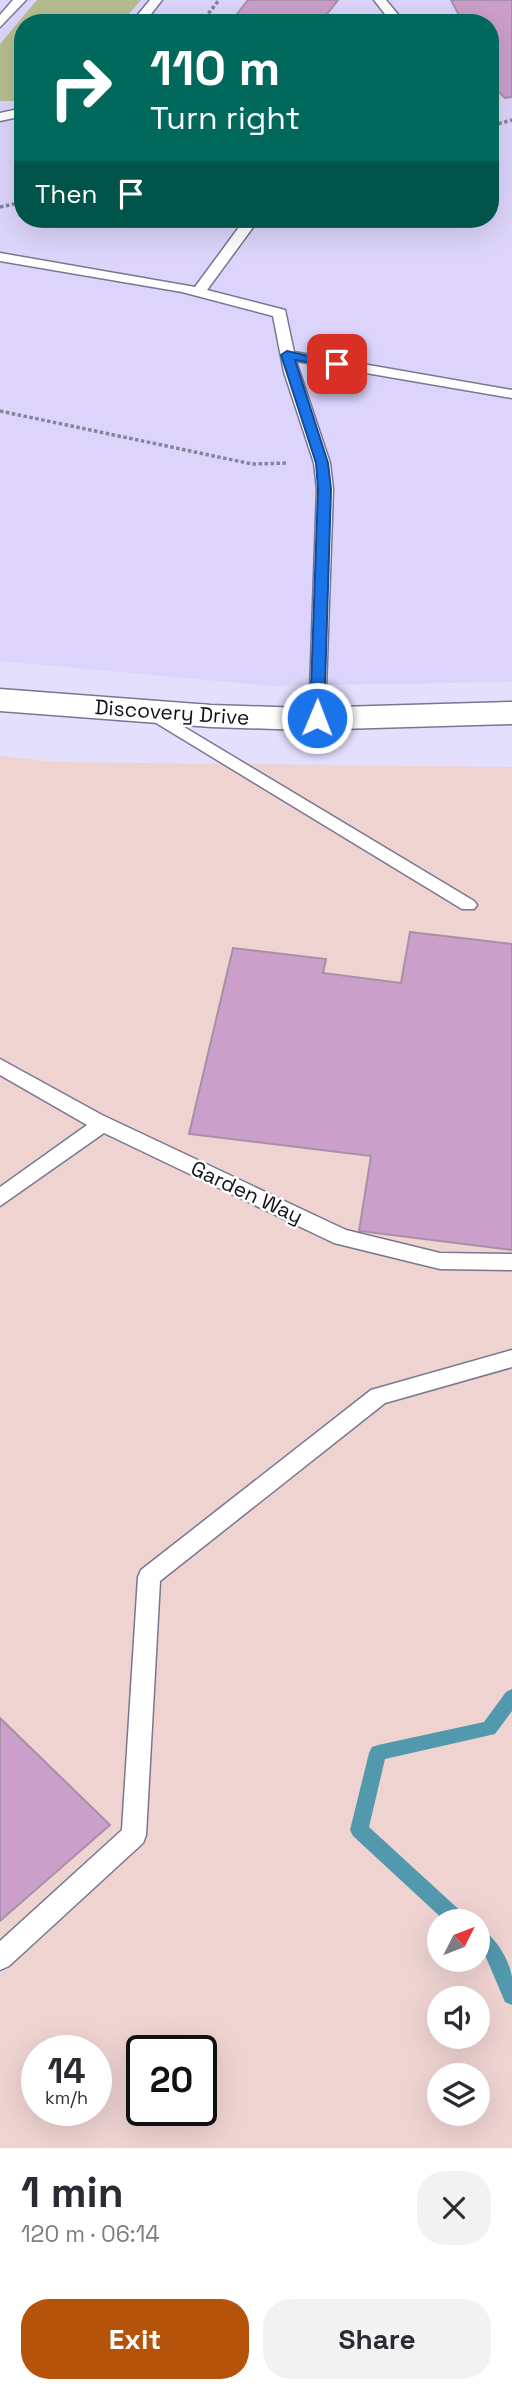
<!DOCTYPE html>
<html lang="en">
<head>
<meta charset="utf-8">
<style>
	:root { --surface:#fff; --page:#f2f2f3; --text:#2b2b33; --muted:#7c7c81; --accent:#b45309 }
	body { margin:0; font-family:"Space Grotesk",sans-serif; background:var(--page); color:var(--text); height:100vh; display:flex; flex-direction:column; font-size:26px; white-space:nowrap }
	* { box-sizing:border-box; margin:0 }
	p { font-size:23px; color:var(--muted) }
	.icon { flex:none; width:38px; height:38px; fill:none; stroke:currentColor; stroke-width:2; stroke-linecap:round; stroke-linejoin:round }
	.map { position:relative; height:2148px; overflow:hidden }
	.panel { display:flex; flex-direction:column; background:var(--surface); flex:1 }
	.panel>* { flex:none }
	.hud { position:absolute; left:14px; top:14px; width:485px; height:214px; border-radius:28px; box-shadow:0 7px 28px #0002; background:#00695c; color:#fff; overflow:hidden }
	.needle { width:46px; rotate:48deg }
	.controls { position:absolute; left:427px; top:1909px; display:grid; gap:14px }
	.controls a { display:grid; place-items:center; width:63px; height:63px; border-radius:50%; background:var(--surface); box-shadow:0 7px 28px #0002; font-size:35px }
	.speed { position:absolute; left:21px; top:2035px; display:flex; gap:14px; font-size:35px; font-weight:700; text-align:center }
	.speed>* { display:grid; place-content:center; width:91px; height:91px; border-radius:50%; background:var(--surface); box-shadow:0 7px 28px #0002; line-height:1 }
	.speed small { font-size:18px; font-weight:400 }
	.speed .limit { border:4px solid #111; border-radius:10px; background:#fff; color:#111 }
	.pin { position:absolute; display:grid; place-items:center; width:60px; height:60px; color:#fff; margin:-30px; border-radius:14px; box-shadow:0 4px 10px #0006 }
	.me { position:absolute; width:77px; margin:-38px; rotate:1deg; stroke-linejoin:round; filter:drop-shadow(0 0 5px #0008) }
	.turn { display:flex; align-items:center; gap:24px; height:147px; padding:0 21px; font-size:32px }
	.turn .icon { width:91px; height:91px; stroke-width:2.5 }
	.turn b { display:block; font-size:49px; line-height:60px }
	.then { display:flex; align-items:center; height:66px; padding:0 21px; background:#0003; gap:14px; font-size:26px }
	.round { display:grid; place-items:center; flex:none; width:74px; height:74px; border-radius:28px; background:var(--page) }
	.headline { display:flex; align-items:center; justify-content:space-between; height:119px; padding:0 21px }
	h1 { font-size:42px; font-weight:800; line-height:52px }
	.button { display:flex; gap:14px; margin-top:auto; padding:14px 21px }
	.button a { flex:1; height:80px; border-radius:28px; background:var(--accent); color:#fff; font-size:28px; font-weight:800; line-height:80px; text-align:center }
	.button a+a { background:var(--page); color:var(--text) }
	.map>svg:first-child { display:block }
	.commercial { fill:#eed3d1; fill-rule:evenodd }
	.built { fill:#dcd4fa; fill-rule:evenodd }
	.green { fill:#b7bd90 }
	.lines { fill:none; stroke-linecap:round; stroke-linejoin:round }
	.stream { fill:#5299ad; fill-rule:evenodd }
	.building { fill:#ca9fca; stroke:#a790a7; stroke-width:2 }
	.service-casing { stroke:#7a7591; stroke-width:3 }
	.minor-casing { stroke:#7a7591; stroke-width:3 }
	.path { stroke:#878399; stroke-width:3.5; stroke-dasharray:3.5 2.5; stroke-linecap:butt }
	.service { fill:#fff; fill-rule:evenodd }
	.minor { fill:#fff; fill-rule:evenodd }
	.route { fill:#1a73e8; stroke:#114b97; stroke-width:2 }
	.labels { text-anchor:middle; dominant-baseline:central; stroke-width:5; stroke-linejoin:round; paint-order:stroke }
	.street-label { font-size:21px; fill:#13111b; stroke:#fff }
</style>
</head>
<body>
<div class="map">
<svg width="512" height="2148" viewBox="0 0 512 2148">
	<rect width="100%" height="100%" fill="#e5dffe"/>
	<!-- commercial -->
	<path class="commercial" d="M0,756L56,762L512,767V2148H0ZM439,1922H478V1960H439ZM439,1998H478V2037H439ZM37,2051H96V2110H37ZM142,2051H201V2110H142ZM439,2076H478V2114H439Z"/>
	<!-- built -->
	<path class="built" d="M0,0H512V682L273,686L0,661ZM23,23H490V219H23Z"/>
	<!-- green -->
	<polygon class="green" points="37,0 141,0 121,23 23,23 23,101 0,101 0,44"/>
	<g class="lines">
		<!-- stream -->
		<g class="stream">
			<polygon points="512,1689 512,1711 495,1734 385,1759 369,1827 466,1916 469,1922 446,1922 353,1836 350,1830 369,1753 372,1747 378,1745 484,1722 506,1692"/>
			<path d="M478,1928C495,1935 509,1959 512,1977C512,1986 512,1996 512,2005L505,2002L485,1955L478,1949Z"/>
		</g>
	</g>
	<!-- building -->
	<g class="building">
		<polygon points="248,0 338,0 320,23 230,23"/>
		<polygon points="451,0 512,0 512,97 505,98 490,84 490,23 428,23 459,15"/>
		<polygon points="410,932 512,944 512,1250 359,1231 371,1156 189,1134 233,948 326,959 323,973 401,983"/>
		<polygon points="0,1718 110,1825 0,1921"/>
	</g>
	<g class="lines">
		<!-- service casing -->
		<g class="service-casing">
			<g id="service">
				<polygon points="13,0 26,0 0,27 0,15"/>
				<polygon points="150,0 162,0 144,23 131,23"/>
				<polygon points="374,0 386,0 405,23 392,23"/>
				<polygon points="23,108 23,116 0,121 0,113"/>
				<polygon points="245,219 259,219 207,290 285,310 294,352 512,390 512,398 296,361 330,463 333,489 325,718 317,723 309,718 317,489 314,463 284,372 273,316 182,292 0,261 0,253 195,287"/>
				<polygon points="149,706 474,901 477,905 474,909 462,909 143,715 141,711"/>
				<polygon points="0,1059 102,1115 346,1230 440,1253 512,1254 512,1270 440,1269 334,1243 104,1133 0,1206 0,1187 87,1125 0,1075"/>
				<polygon points="512,1350 512,1367 385,1403 160,1581 146,1835 143,1843 9,1966 0,1970 0,1941 122,1830 138,1577 141,1570 371,1390"/>
			</g>
		</g>
		<!-- minor casing -->
		<g class="minor-casing">
			<polygon id="minor" points="0,689 211,705 305,708 512,702 512,724 305,730 211,727 0,711"/>
		</g>
		<!-- path -->
		<g class="path">
			<polyline points="201,23 219,0"/>
			<polyline points="490,116 497,124 512,120"/>
			<polyline points="0,207 23,202"/>
			<polyline points="197,219 214,222"/>
			<polyline points="0,411 252,464 288,463"/>
		</g>
		<!-- service -->
		<use href="#service" class="service"/>
		<!-- minor -->
		<use href="#minor" class="minor"/>
	</g>
	<!-- route -->
	<polygon class="route" points="287,351 343,364 337,367 295,360 328,463 331,489 324,718 317,723 310,718 318,489 316,463 281,355"/>
	<g class="labels">
		<!-- street labels -->
		<g class="street-label">
			<text transform="translate(172 712) rotate(4)">Discovery Drive</text>
			<text transform="translate(247 1192) rotate(25)">Garden Way</text>
		</g>
	</g>
</svg>
<div class="controls">
<a><svg class="needle" viewBox="-14 -14 28 28"><path d="M0-13l5 13h-10z" fill="#e53935"/><path d="M0 13l5-13h-10z" fill="#7c7c81"/></svg></a>
<a><svg class="icon" aria-label="sound" viewBox="0 0 24 24"><path d="M4 9h4l5-4v14l-5-4H4zM17 9q2 3 0 6"/></svg></a>
<a><svg class="icon" aria-label="layers" viewBox="0 0 24 24"><path d="M12 4l9 5-9 5-9-5zM3 14l9 5 9-5"/></svg></a>
</div>
<div class="speed"><div>14<small>km/h</small></div><div class="limit">20</div></div>
<div class="pin" style="left:337px;top:364px;background:#d93025"><svg class="icon" aria-label="arrive" viewBox="0 0 24 24"><path d="M6 21V4h12l-3 4 3 4H6"/></svg></div>
<svg class="me" style="left:317px;top:718px" viewBox="-20 -20 40 40"><circle r="17" fill="#1a73e8" stroke="#fff" stroke-width="3"/><path d="M0-11L8 9 0 5-8 9z" fill="#fff"/></svg>
<div class="hud">
<div class="turn"><svg class="icon" aria-label="right" viewBox="0 0 24 24"><path d="M7 20v-9h11M14 6l5 5-5 5"/></svg><div><b>110 m</b>Turn right</div></div>
<div class="then">Then<svg class="icon" aria-label="arrive" viewBox="0 0 24 24"><path d="M6 21V4h12l-3 4 3 4H6"/></svg></div>
</div>
</div>
<section class="panel">
<div class="headline"><div><h1>1 min</h1><p>120 m · 06:14</p></div><a class="round"><svg class="icon" aria-label="close" viewBox="0 0 24 24"><path d="M6 6l12 12M18 6L6 18"/></svg></a></div>
<div class="button"><a>Exit</a><a>Share</a></div>
</section>
</body>
</html>
